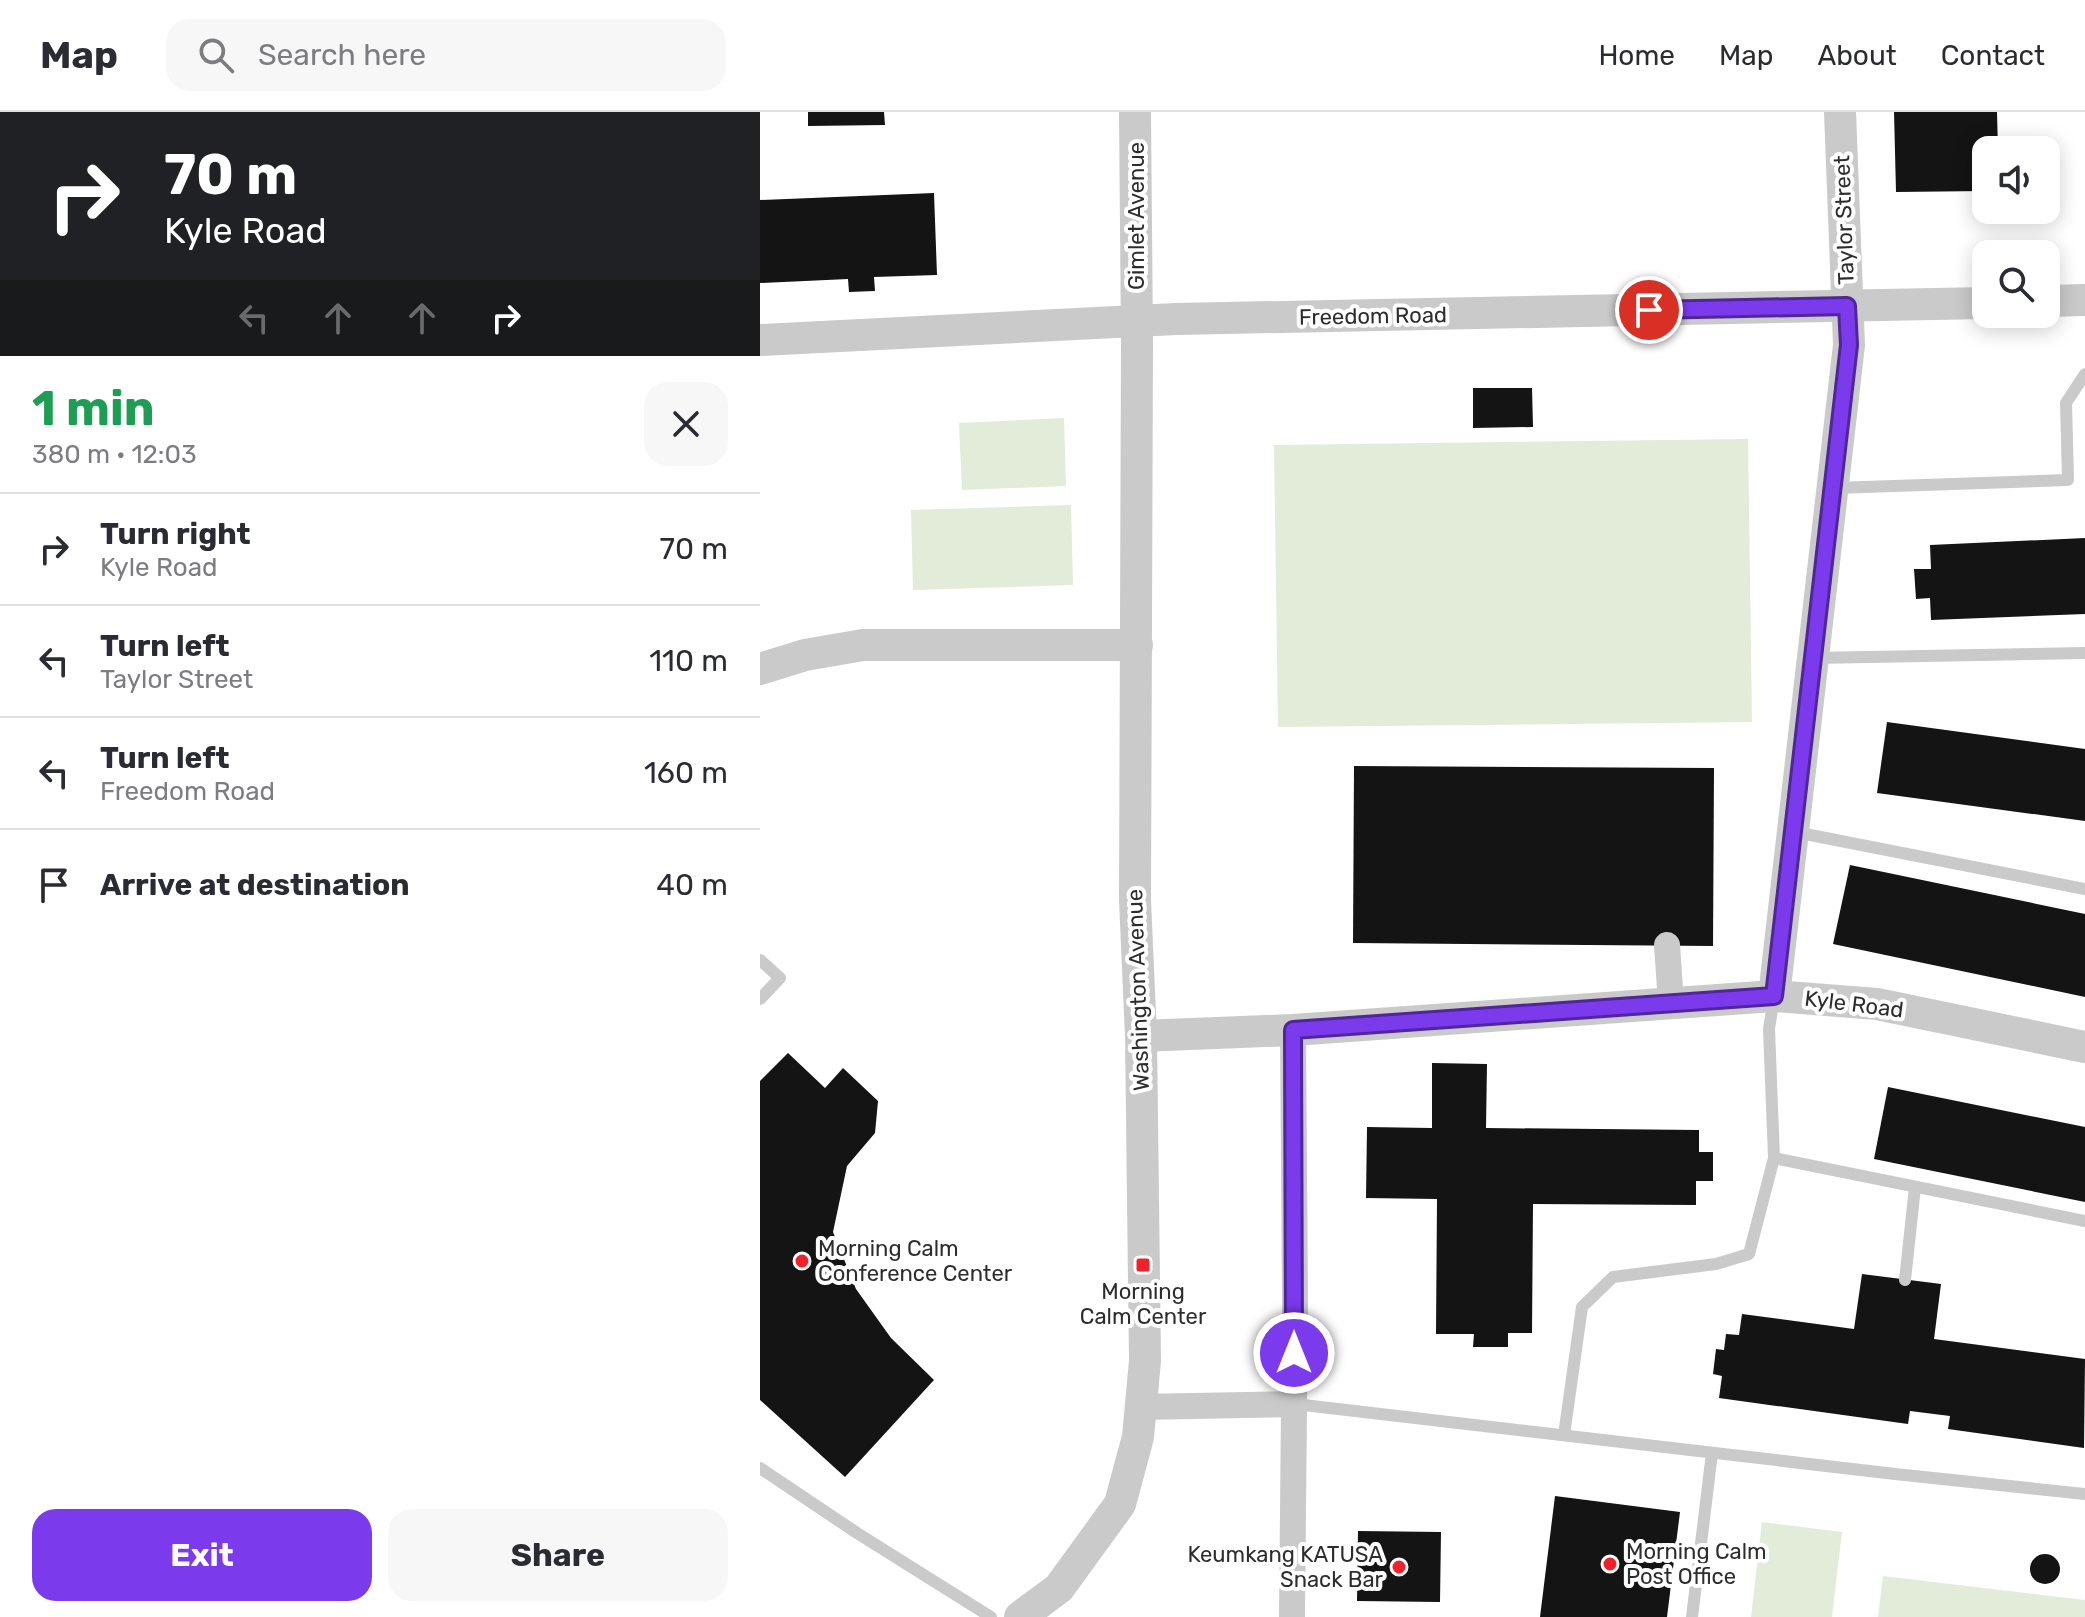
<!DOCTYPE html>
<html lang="en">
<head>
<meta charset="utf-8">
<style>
	:root { --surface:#fff; --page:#f7f7f7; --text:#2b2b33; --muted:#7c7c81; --line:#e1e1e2; --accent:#7c3aed }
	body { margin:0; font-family:Rubik,sans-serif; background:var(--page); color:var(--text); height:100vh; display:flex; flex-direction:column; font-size:30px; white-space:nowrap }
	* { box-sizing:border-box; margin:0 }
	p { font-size:26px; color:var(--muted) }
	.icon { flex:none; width:44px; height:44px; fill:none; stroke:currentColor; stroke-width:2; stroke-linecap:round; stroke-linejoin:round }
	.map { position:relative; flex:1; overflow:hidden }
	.drawer { display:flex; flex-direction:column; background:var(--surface); width:760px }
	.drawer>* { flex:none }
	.top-card { background:#202124; color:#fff; overflow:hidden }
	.tools { position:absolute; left:1212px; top:24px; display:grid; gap:16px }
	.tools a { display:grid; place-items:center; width:88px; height:88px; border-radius:16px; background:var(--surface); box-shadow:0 4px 20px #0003; font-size:40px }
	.pin { position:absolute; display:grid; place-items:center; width:68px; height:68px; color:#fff; margin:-34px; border:4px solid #fff; border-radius:50%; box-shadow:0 2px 8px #0007 }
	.me { position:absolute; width:88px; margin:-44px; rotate:0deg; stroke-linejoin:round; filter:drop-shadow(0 0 6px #0008) }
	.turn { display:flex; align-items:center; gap:28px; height:168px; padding:0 32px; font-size:36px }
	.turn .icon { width:104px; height:104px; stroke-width:2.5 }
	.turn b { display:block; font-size:56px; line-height:68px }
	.lanes { display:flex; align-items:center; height:76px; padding:0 32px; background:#0003; justify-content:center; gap:40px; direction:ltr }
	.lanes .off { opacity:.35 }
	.round { display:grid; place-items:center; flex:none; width:84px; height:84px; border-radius:24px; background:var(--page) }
	.headline { display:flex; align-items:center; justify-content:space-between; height:136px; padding:0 32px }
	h1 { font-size:48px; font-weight:700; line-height:60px; color:#1e9e55 }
	.cta { display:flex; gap:16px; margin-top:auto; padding:16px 32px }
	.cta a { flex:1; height:92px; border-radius:24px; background:var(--accent); color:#fff; font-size:32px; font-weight:700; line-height:92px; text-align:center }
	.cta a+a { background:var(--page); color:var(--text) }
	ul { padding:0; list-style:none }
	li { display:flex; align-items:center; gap:24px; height:112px; padding:0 32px; border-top:2px solid var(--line) }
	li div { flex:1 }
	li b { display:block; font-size:30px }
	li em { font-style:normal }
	header { display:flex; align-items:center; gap:48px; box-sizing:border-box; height:112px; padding:0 40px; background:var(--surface); border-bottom:2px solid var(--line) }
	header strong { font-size:38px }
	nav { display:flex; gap:44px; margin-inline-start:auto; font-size:28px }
	.search { width:560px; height:72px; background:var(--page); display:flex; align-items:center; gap:20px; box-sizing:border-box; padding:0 28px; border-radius:24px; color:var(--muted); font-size:30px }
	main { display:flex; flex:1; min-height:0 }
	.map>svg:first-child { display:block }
	.green { fill:#e2ecd9 }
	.building { fill:#141414 }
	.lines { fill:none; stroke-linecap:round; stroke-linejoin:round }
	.service { stroke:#cacaca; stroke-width:12 }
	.minor { stroke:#cacaca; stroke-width:26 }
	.tertiary { stroke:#cacaca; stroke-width:32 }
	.route-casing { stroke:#51269a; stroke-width:20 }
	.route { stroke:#7c3aed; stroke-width:14 }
	.poi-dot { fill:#f1212c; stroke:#fff; stroke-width:3 }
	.labels { text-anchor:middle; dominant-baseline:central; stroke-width:8; stroke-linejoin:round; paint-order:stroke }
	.street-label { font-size:22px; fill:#2d2d2d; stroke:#fff }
	.poi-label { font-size:22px; fill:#2d2d2d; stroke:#fff; text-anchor:start }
</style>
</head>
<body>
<header>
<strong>Map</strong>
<div class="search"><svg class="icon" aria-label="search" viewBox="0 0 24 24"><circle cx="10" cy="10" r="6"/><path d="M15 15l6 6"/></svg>Search here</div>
<nav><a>Home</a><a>Map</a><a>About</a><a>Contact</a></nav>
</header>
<main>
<section class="drawer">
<div class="top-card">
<div class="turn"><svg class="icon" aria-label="right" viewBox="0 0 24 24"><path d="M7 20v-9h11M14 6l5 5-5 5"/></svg><div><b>70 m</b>Kyle Road</div></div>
<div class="lanes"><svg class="icon off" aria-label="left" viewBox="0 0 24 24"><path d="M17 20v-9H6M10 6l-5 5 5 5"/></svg><svg class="icon off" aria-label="ahead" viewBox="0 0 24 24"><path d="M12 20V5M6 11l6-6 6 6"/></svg><svg class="icon off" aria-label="ahead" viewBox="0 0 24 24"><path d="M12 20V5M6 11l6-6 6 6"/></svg><svg class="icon" aria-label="right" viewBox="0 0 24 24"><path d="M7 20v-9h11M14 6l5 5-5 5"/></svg></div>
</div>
<div class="headline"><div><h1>1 min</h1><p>380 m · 12:03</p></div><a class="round"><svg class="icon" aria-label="close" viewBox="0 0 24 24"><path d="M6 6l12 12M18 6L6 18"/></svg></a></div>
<ul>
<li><svg class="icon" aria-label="right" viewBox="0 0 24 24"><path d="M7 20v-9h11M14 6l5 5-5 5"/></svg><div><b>Turn right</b><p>Kyle Road</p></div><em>70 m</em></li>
<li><svg class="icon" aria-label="left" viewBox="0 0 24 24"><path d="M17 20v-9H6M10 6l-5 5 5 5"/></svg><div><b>Turn left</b><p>Taylor Street</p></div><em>110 m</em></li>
<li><svg class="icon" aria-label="left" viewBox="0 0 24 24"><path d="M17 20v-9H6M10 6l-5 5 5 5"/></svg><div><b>Turn left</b><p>Freedom Road</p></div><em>160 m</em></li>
<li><svg class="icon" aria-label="arrive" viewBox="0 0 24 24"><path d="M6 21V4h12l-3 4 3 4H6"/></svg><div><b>Arrive at destination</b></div><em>40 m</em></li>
</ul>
<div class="cta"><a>Exit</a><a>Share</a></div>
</section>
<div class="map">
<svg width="1325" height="1505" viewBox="0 0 1325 1505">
	<rect width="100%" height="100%" fill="#fff"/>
	<!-- green -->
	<g class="green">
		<polygon points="304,306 306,374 202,378 199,311"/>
		<polygon points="988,327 992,610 518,615 514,333"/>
		<polygon points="311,393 313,473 153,478 151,398"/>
		<polygon points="1002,1410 1082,1420 1072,1505 991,1505"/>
		<polygon points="1123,1464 1325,1488 1325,1505 1118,1505"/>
	</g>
	<!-- building -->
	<g class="building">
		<polygon points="48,0 124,0 125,13 48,14"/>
		<polygon points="1134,0 1237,0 1238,38 1226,38 1226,79 1136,80"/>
		<polygon points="174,81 177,163 114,165 115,179 89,180 88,167 0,171 0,88"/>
		<polygon points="713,276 772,276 773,315 713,316"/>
		<polygon points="1325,426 1325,502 1171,508 1170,486 1156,487 1154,457 1171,457 1170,433"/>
		<polygon points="1127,610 1325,637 1325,709 1117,681"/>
		<polygon points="594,654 954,656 953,834 593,831"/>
		<polygon points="1090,753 1325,802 1325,885 1073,832"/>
		<polygon points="28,941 65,976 83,956 118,989 115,1021 87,1054 73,1120 96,1177 131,1226 174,1268 85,1365 0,1288 0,969"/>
		<polygon points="672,951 727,952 726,1016 939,1018 939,1040 953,1040 953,1069 936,1069 936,1093 773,1092 772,1221 748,1221 748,1235 713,1235 714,1222 676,1222 677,1087 606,1086 607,1015 672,1016"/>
		<polygon points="1128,975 1325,1015 1325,1090 1114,1047"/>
		<polygon points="1102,1162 1181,1172 1174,1227 1325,1247 1324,1336 1188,1317 1190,1304 1150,1299 1148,1312 959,1286 962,1264 953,1262 956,1237 964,1238 966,1222 979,1223 982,1202 1094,1217"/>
		<polygon points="795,1384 920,1400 907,1505 780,1505"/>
		<polygon points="598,1419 681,1420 680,1490 597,1489"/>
		<circle cx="1285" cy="1457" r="15"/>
	</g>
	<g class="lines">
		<!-- service -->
		<g class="service">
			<polyline points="1075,376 1308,368 1306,291 1325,262"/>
			<polyline points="1053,546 1325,541"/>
			<polyline points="1035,720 1325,777"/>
			<polyline points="0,848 20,866 0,887"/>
			<polyline points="1014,1046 1325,1109"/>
			<polyline points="1145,1168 1155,1075"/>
			<polyline points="535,1292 1135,1362 1325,1382"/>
			<polyline points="804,1323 822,1195 853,1165 956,1152 989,1142 1014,1046 1009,917 1014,884"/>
			<polyline points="0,1356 97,1421 231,1505"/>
			<polyline points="932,1505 952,1341"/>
		</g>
		<!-- minor -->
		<g class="minor">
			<polyline points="907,833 911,891"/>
			<polyline points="380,1295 535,1292"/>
			<polyline points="532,1505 535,1188 533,918"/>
		</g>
		<!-- tertiary -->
		<g class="tertiary">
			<polyline points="1286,189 1325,188"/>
			<polyline points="0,228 416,207 1226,191"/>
			<polyline points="0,557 45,543 103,533 377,533"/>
			<polyline points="1014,884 1089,233 1080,0"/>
			<polyline points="381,924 533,918 1014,884 1117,892 1325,935"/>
			<polyline points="260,1505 299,1476 360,1392 378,1325 385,1249 381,924 375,788 377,230 375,0"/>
		</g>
	</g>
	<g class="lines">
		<!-- route casing -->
		<g class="route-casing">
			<polyline id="route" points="534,1241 533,918 1014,884 1089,233 1087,194 889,198"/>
		</g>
		<!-- route -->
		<use href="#route" class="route"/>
	</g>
	<!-- markers -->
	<g class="poi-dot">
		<circle cx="42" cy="1149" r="8"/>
		<rect x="375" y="1145" width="16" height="16" rx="4"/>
		<circle cx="850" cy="1452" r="8"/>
		<circle cx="639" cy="1455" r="8"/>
	</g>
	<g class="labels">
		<!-- street labels -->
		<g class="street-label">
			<text transform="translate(376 104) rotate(-90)">Gimlet Avenue</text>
			<text transform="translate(1084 108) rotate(-92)">Taylor Street</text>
			<text transform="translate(613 204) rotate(-1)">Freedom Road</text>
			<text transform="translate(378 878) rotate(-92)">Washington Avenue</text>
			<text transform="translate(1094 892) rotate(7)">Kyle Road</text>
		</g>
		<!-- poi labels -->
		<g class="poi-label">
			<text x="58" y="1136">Morning Calm<tspan x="58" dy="25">Conference Center</tspan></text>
			<text x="383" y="1179" text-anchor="middle">Morning<tspan x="383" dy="25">Calm Center</tspan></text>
			<text x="866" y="1439">Morning Calm<tspan x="866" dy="25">Post Office</tspan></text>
			<text x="623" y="1442" text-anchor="end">Keumkang KATUSA<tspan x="623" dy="25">Snack Bar</tspan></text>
		</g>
	</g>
</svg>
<div class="tools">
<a><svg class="icon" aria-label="sound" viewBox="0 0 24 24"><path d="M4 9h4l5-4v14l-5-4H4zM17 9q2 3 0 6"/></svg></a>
<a><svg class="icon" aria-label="search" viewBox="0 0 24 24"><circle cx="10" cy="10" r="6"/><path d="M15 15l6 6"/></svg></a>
</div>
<div class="pin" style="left:889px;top:198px;background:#d93025"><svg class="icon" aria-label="arrive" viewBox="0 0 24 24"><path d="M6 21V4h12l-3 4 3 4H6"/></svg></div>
<svg class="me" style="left:534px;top:1241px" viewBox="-20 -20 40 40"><circle r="17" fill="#7c3aed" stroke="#fff" stroke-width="3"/><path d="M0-11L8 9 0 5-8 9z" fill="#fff"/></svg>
</div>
</main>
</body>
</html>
